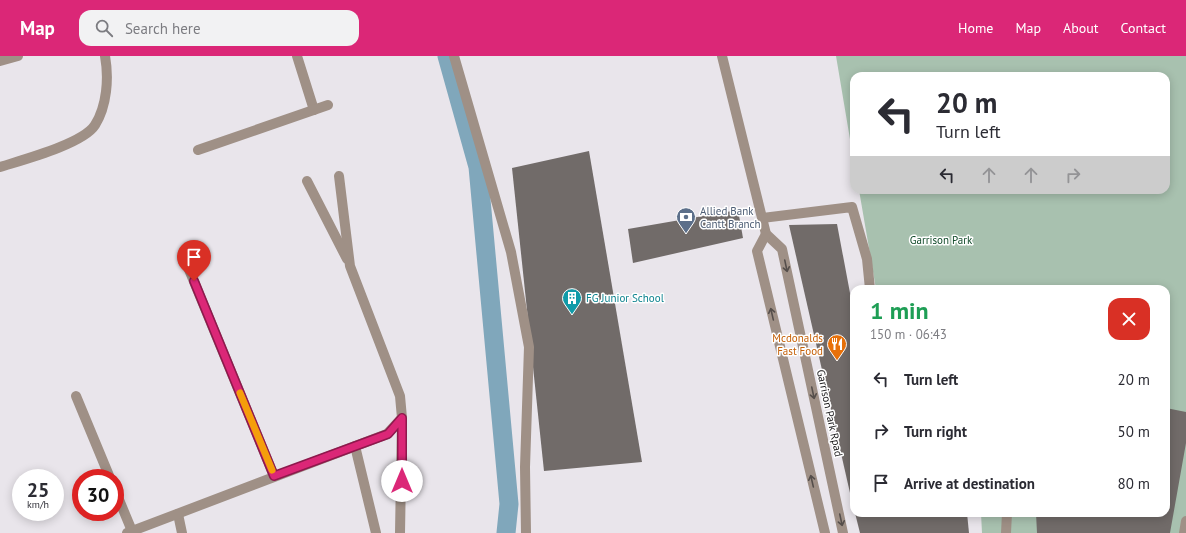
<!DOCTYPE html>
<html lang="en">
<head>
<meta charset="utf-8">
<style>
	:root { --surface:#fff; --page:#f2f2f3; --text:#2b2b33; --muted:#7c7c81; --accent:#db2777 }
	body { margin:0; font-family:"PT Sans",sans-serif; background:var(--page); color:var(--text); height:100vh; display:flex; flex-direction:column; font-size:15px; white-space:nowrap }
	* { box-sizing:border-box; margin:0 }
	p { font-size:13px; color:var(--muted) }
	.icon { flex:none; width:22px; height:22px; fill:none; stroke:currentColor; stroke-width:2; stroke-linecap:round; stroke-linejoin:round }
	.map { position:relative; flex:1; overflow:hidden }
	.sheet { position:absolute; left:850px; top:229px; width:320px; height:232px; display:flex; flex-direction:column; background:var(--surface); border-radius:12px; box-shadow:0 2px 10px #0003 }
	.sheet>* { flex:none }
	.hud { position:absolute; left:850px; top:16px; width:320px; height:122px; border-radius:12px; box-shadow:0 2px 10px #0003; background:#fff; color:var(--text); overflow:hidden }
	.speed { position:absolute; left:12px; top:413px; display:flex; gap:8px; font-size:20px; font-weight:700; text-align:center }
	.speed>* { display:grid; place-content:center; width:52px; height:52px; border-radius:50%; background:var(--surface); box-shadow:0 2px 10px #0003; line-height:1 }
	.speed small { font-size:10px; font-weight:400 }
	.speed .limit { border:6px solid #d22; background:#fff; color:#111 }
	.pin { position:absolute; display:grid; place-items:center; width:34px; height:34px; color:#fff; margin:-41px -17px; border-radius:50% 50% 50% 0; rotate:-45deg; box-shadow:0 0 4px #0007 }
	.pin .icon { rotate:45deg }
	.me { position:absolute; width:44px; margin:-22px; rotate:0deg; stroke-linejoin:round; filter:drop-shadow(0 0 3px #0008) }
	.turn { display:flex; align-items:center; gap:14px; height:84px; padding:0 20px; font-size:18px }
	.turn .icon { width:52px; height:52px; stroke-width:2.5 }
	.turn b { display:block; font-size:28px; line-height:34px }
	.lanes { display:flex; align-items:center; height:38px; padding:0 20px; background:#0003; justify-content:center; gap:20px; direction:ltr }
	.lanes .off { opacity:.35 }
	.round { display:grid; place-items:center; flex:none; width:42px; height:42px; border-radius:12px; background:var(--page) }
	.overview { display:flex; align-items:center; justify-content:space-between; height:68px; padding:0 20px }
	h1 { font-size:24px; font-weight:700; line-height:30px; color:#1e9e55 }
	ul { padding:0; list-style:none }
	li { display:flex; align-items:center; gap:12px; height:52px; padding:0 20px }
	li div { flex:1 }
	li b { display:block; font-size:15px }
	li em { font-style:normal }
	header { display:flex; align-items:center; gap:24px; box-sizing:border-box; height:56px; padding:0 20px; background:var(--accent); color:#fff }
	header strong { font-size:19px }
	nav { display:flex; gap:22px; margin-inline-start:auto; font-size:14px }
	.search { width:280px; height:36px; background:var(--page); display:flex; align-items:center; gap:10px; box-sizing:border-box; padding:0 14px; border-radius:12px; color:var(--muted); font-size:15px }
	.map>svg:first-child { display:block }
	.green { fill:#a8c1af }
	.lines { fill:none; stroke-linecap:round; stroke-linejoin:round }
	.canal { stroke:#80a7bb; stroke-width:19 }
	.building { fill:#716b69 }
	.minor { stroke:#9f9086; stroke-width:10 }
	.oneway { stroke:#554e4b }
	.route-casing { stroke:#8e194d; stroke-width:10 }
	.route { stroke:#db2777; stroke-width:7 }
	.slow { stroke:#f59e0b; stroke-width:7 }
	.labels { text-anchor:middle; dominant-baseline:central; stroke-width:3; stroke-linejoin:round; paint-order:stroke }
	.service-label { font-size:11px; fill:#4e5e75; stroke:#fff; text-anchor:start }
	.park-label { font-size:11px; fill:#104a29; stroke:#fff }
	.culture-label { font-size:11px; fill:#0d838f; stroke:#fff; text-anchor:start }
	.food-label { font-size:11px; fill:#c56008; stroke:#fff; text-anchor:end }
	.street-label { font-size:11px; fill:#19181a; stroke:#fff }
</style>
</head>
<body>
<header>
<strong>Map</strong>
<div class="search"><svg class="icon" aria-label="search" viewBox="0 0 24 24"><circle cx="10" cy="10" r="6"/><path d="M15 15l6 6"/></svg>Search here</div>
<nav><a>Home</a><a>Map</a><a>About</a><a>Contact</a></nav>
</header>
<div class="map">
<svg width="1186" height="477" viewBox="0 0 1186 477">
	<rect width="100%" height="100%" fill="#e9e5eb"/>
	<!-- green -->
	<polygon class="green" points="836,0 1186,0 1186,477 982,477 981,457 1166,457 1166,233 876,233 859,134 1166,134 1166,20 854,20 854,107"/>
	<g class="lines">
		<!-- canal -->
		<polyline class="canal" points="447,0 478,111 509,448 506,477"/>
	</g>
	<!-- building -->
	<g class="building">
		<polygon points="589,95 642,406 544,415 512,112"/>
		<polygon points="738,154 743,182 633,207 628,173"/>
		<polygon points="837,168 854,258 853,450 789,169"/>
		<polygon points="1166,352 1186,356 1186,387 1170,477 1037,477 1036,457 1166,457"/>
		<polygon points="855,457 967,457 969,477 860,477"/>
	</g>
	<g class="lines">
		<!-- minor -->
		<g class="minor">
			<polyline points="297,0 314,54"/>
			<polyline points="454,0 511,196 529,291 525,411 526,477"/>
			<polyline points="722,0 766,178 782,193 843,477"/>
			<polyline points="0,5 18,0"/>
			<polyline points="198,94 328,49"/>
			<path d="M0,111C22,104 83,88 95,69C107,50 109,22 105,0"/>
			<polyline points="339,120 350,210 400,340 402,362 400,477"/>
			<polyline points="307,125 347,203"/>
			<polyline points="762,162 852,151 867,203 870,233"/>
			<polyline points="766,178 757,195 825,477"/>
			<polyline points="188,211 274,420"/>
			<polyline points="76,340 110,422"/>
			<polyline points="355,390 376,477"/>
			<polyline points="115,434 132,475"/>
			<polyline points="178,458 182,477"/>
			<polyline points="127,477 387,378 402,362"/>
			<polyline points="1006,477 1007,457"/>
			<polyline points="1184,477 1186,465"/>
		</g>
	</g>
	<!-- one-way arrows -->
	<defs><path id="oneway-shaft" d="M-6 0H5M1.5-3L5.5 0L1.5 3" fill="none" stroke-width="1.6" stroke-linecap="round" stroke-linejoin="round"/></defs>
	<g class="oneway">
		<use href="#oneway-shaft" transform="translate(786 210) rotate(78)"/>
		<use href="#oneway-shaft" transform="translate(772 258) rotate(-103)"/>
		<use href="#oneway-shaft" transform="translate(813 337) rotate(78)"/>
		<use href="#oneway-shaft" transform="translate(812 425) rotate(-103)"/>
		<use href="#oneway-shaft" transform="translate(841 464) rotate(78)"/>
	</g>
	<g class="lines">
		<!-- route casing -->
		<g class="route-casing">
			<polyline id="route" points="194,225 274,420 388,378 402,362 402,425"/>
		</g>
		<!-- route -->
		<use href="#route" class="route"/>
		<!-- slow -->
		<polyline class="slow" points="240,337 272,414"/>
	</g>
	<!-- icons -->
	<defs>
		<g id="bank-pin" transform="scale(1)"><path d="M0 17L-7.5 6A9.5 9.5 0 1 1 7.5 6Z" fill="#5c6f8a" stroke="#fff"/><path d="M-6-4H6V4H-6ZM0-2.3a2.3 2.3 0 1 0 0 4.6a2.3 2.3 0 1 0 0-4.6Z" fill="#fff"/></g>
		<g id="building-pin" transform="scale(1)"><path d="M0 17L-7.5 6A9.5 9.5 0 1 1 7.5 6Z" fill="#0f9aa8" stroke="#fff"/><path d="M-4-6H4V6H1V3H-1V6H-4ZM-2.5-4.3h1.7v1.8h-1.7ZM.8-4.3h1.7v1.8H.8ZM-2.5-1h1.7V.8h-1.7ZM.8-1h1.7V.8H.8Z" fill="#fff"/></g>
		<g id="restaurant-pin" transform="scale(1)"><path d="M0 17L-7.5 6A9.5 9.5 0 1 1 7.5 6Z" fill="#e8710a" stroke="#fff"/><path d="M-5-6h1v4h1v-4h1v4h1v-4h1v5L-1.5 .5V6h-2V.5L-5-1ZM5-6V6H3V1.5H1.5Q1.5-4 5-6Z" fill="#fff"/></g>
	</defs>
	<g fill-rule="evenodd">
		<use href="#bank-pin" x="686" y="161"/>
		<use href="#building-pin" x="572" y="242"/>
		<use href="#restaurant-pin" x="837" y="288"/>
	</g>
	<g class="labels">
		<!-- service labels -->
		<g class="service-label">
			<text x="700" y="155">Allied Bank<tspan x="700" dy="13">Cantt Branch</tspan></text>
		</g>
		<!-- park labels -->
		<g class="park-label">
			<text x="941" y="184">Garrison Park</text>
		</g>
		<!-- culture labels -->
		<g class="culture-label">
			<text x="586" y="242">FG Junior School</text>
		</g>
		<!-- food labels -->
		<g class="food-label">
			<text x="823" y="282">Mcdonalds<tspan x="823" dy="13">Fast Food</tspan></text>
		</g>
		<!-- street labels -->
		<g class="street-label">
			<text transform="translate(830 357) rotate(78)">Garrison Park Rpad</text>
		</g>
	</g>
</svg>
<div class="speed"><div>25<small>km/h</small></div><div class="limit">30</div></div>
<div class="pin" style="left:194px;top:225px;background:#d93025"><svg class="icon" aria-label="arrive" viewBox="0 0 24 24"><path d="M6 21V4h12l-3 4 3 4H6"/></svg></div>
<svg class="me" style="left:402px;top:425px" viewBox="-20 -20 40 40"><circle r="19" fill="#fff"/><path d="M0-13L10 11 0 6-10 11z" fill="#db2777"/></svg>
<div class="hud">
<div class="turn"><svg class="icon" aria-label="left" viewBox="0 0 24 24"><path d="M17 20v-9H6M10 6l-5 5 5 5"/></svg><div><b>20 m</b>Turn left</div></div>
<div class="lanes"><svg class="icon" aria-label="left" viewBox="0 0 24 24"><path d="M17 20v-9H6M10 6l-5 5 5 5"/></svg><svg class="icon off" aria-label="ahead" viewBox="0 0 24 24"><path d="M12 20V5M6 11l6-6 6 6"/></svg><svg class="icon off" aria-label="ahead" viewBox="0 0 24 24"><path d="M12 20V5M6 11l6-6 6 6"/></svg><svg class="icon off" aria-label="right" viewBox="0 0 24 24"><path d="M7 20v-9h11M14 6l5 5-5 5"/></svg></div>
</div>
<section class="sheet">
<div class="overview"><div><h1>1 min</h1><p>150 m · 06:43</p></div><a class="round" style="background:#d93025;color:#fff"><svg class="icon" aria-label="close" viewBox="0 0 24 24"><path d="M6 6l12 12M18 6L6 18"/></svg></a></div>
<ul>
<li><svg class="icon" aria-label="left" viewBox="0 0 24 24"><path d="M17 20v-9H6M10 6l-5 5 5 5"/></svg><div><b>Turn left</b></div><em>20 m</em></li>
<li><svg class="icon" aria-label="right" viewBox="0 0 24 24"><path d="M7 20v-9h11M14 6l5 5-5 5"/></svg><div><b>Turn right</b></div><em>50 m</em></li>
<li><svg class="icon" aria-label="arrive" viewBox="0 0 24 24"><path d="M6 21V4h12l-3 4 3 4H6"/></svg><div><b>Arrive at destination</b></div><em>80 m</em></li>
</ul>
</section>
</div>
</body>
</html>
